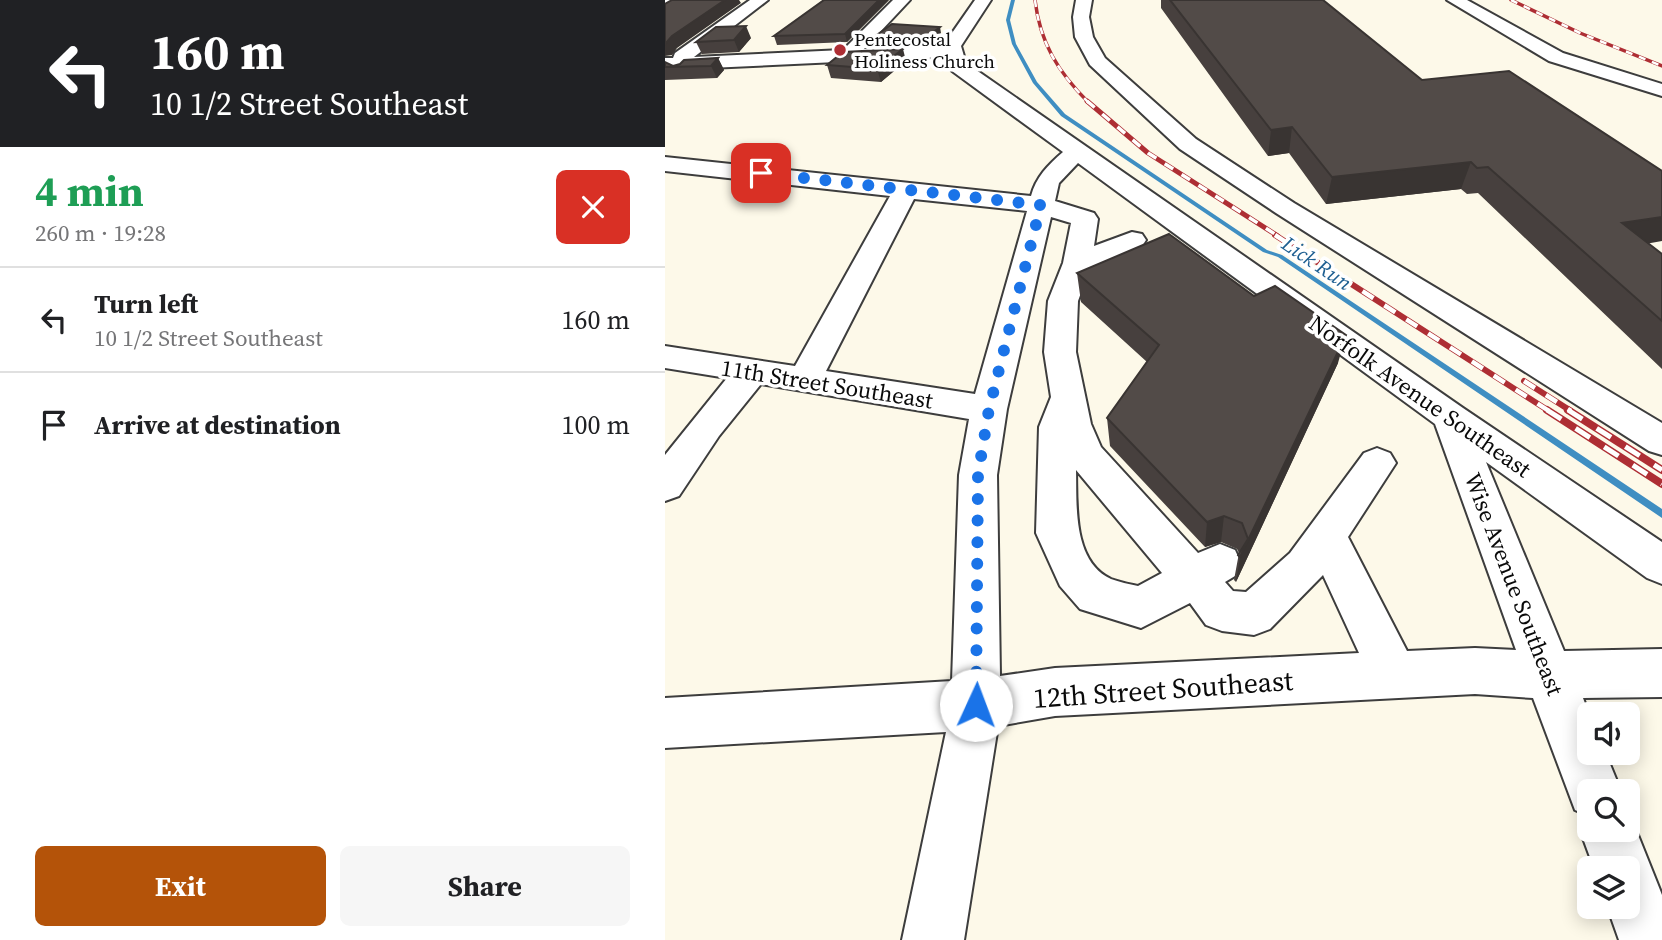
<!DOCTYPE html>
<html lang="en">
<head>
<meta charset="utf-8">
<style>
	:root { --surface:#fff; --page:#f6f6f6; --text:#202124; --muted:#757577; --line:#e0e0e0; --accent:#b45309 }
	body { margin:0; font-family:"Source Serif 4",serif; background:var(--page); color:var(--text); height:100vh; display:flex; flex-direction:column; font-size:26px; white-space:nowrap }
	* { box-sizing:border-box; margin:0 }
	p { font-size:23px; color:var(--muted) }
	.icon { flex:none; width:38px; height:38px; fill:none; stroke:currentColor; stroke-width:2; stroke-linecap:round; stroke-linejoin:round }
	.map { position:relative; flex:1; overflow:hidden }
	.side { display:flex; flex-direction:column; background:var(--surface); width:665px }
	.side>* { flex:none }
	.guide { background:#202124; color:#fff; overflow:hidden }
	.tools { position:absolute; left:912px; top:702px; display:grid; gap:14px }
	.tools a { display:grid; place-items:center; width:63px; height:63px; border-radius:10px; background:var(--surface); box-shadow:0 4px 18px #0003; font-size:35px }
	.pin { position:absolute; display:grid; place-items:center; width:60px; height:60px; color:#fff; margin:-30px; border-radius:14px; box-shadow:0 4px 10px #0006 }
	.me { position:absolute; width:77px; margin:-38px; rotate:2deg; stroke-linejoin:round; filter:drop-shadow(0 0 5px #0008) }
	.turn { display:flex; align-items:center; gap:24px; height:147px; padding:0 35px; font-size:32px }
	.turn .icon { width:91px; height:91px; stroke-width:2.5 }
	.turn b { display:block; font-size:49px; line-height:60px }
	.round { display:grid; place-items:center; flex:none; width:74px; height:74px; border-radius:10px; background:var(--page) }
	.summary { display:flex; align-items:center; justify-content:space-between; height:119px; padding:0 35px }
	h1 { font-size:42px; font-weight:700; line-height:52px; color:#1e9e55 }
	.action { display:flex; gap:14px; margin-top:auto; padding:14px 35px }
	.action a { flex:1; height:80px; border-radius:10px; background:var(--accent); color:#fff; font-size:28px; font-weight:700; line-height:80px; text-align:center }
	.action a+a { background:var(--page); color:var(--text) }
	ul { padding:0; list-style:none }
	li { display:flex; align-items:center; gap:21px; height:105px; padding:0 35px; border-top:2px solid var(--line) }
	li div { flex:1 }
	li b { display:block; font-size:26px }
	li em { font-style:normal }
	main { display:flex; flex:1; min-height:0 }
	.map>svg:first-child { display:block }
	.lines { fill:none; stroke-linecap:round; stroke-linejoin:round }
	.stream { fill:#3f8ec2; fill-rule:evenodd }
	.minor-casing { stroke:#3d3d3d; stroke-width:4 }
	.minor { fill:#fff; fill-rule:evenodd }
	.rail-far3-casing { stroke:#ae2e34; stroke-width:3.5 }
	.rail-far2-casing { stroke:#ae2e34; stroke-width:5 }
	.rail-far1-casing { stroke:#ae2e34; stroke-width:6 }
	.rail-casing { stroke:#ae2e34; stroke-width:8 }
	.rail-far3 { stroke:#fff; stroke-width:2.5; stroke-dasharray:7; stroke-linecap:butt }
	.rail-far2 { stroke:#fff; stroke-width:3.5; stroke-dasharray:10; stroke-linecap:butt }
	.rail-far1 { stroke:#fff; stroke-width:4.5; stroke-dasharray:13; stroke-linecap:butt }
	.rail { stroke:#fff; stroke-width:5; stroke-dasharray:17; stroke-linecap:butt }
	.wall { fill:#47403e }
	.shaded-wall { fill:#393432 }
	.building { fill:#524b48; stroke:#393432; stroke-width:2 }
	.route { stroke:#1a73e8; stroke-width:12; stroke-dasharray:0 21.6 }
	.poi-dot { fill:#ae2e34; stroke:#fff; stroke-width:2.5 }
	.labels { text-anchor:middle; dominant-baseline:central; stroke-width:7; stroke-linejoin:round; paint-order:stroke }
	.far-poi-label { font-size:19px; fill:#0a0a0a; stroke:#fff; text-anchor:start }
	.far-water-label { font-size:21px; font-style:italic; fill:#1e5f91; stroke:#fff }
	.street-label { font-size:23px; fill:#0a0a0a; stroke:#fff }
	.near-street-label { font-size:28px; fill:#0a0a0a; stroke:#fff }
</style>
</head>
<body>
<main>
<section class="side">
<div class="guide">
<div class="turn"><svg class="icon" aria-label="left" viewBox="0 0 24 24"><path d="M17 20v-9H6M10 6l-5 5 5 5"/></svg><div><b>160 m</b>10 1/2 Street Southeast</div></div>
</div>
<div class="summary"><div><h1>4 min</h1><p>260 m · 19:28</p></div><a class="round" style="background:#d93025;color:#fff"><svg class="icon" aria-label="close" viewBox="0 0 24 24"><path d="M6 6l12 12M18 6L6 18"/></svg></a></div>
<ul>
<li><svg class="icon" aria-label="left" viewBox="0 0 24 24"><path d="M17 20v-9H6M10 6l-5 5 5 5"/></svg><div><b>Turn left</b><p>10 1/2 Street Southeast</p></div><em>160 m</em></li>
<li><svg class="icon" aria-label="arrive" viewBox="0 0 24 24"><path d="M6 21V4h12l-3 4 3 4H6"/></svg><div><b>Arrive at destination</b></div><em>100 m</em></li>
</ul>
<div class="action"><a>Exit</a><a>Share</a></div>
</section>
<div class="map">
<svg width="997" height="940" viewBox="0 0 997 940">
	<rect width="100%" height="100%" fill="#fdf9e9"/>
	<g class="lines">
		<!-- stream -->
		<polygon class="stream" points="346,0 350,0 345,20 351,44 372,82 400,114 602,250 617,255 997,509 997,518 613,257 598,252 396,116 368,83 347,44 341,20"/>
		<!-- minor casing -->
		<g class="minor-casing">
			<g id="minor">
				<polygon points="0,0 10,0 0,6"/>
				<path d="M85,0H103L29,57L178,50L228,0H245L199,49L278,46L310,0H326L296,46L301,63L798,408L997,542V584L982,578L821,462L899,651L997,649V697L918,698L924,714V752H940L956,791H924V830H962L963,810L997,895V940H954L942,906H962V868H929L915,830L921,815L910,810L868,698L810,694L390,716L333,726L299,940H237L281,732L0,748V698L287,681L294,475L304,419L96,384L54,436L14,496L0,501V455L62,378L0,368V346L130,366L225,196L0,171V157L366,196C371,177 383,165 398,152L287,71L279,57L0,70V58H8L10,53ZM413,163L770,424L851,650L810,648L742,651L683,537L731,463L725,453L712,448L699,453L625,553L581,592L568,591L560,582L570,576L576,563L570,550L555,544L533,553L436,447L426,424L411,352L413,301L425,268L477,246L481,240L477,234L467,232L429,246L433,219L429,213L390,201L394,183ZM249,199L362,211L310,394L161,371ZM386,217L406,223L398,263L383,301L379,352L386,397L374,427L371,533L395,586L415,609L476,628L525,603L541,625L557,631L589,635L605,629L658,575L694,653L390,668L335,676L332,475L342,409ZM411,470L497,573L473,586C464,584 454,582 446,579C407,561 412,504 411,470Z"/>
				<polygon points="411,0 427,0 424,17 428,37 440,58 531,139 629,203 997,423 997,455 984,451 611,213 515,149 425,65 410,37 408,17"/>
				<polygon points="782,0 802,0 898,53 997,84 997,96 884,61"/>
			</g>
		</g>
		<!-- minor -->
		<use href="#minor" class="minor"/>
		<!-- rail-far3 casing -->
		<g class="rail-far3-casing">
			<g id="rail-far3">
				<path d="M370,0C375,43 393,72 424,103"/>
				<polyline points="846,0 915,33 997,66"/>
			</g>
		</g>
		<!-- rail-far2 casing -->
		<g class="rail-far2-casing">
			<polyline id="rail-far2" points="422,101 483,153 613,236"/>
		</g>
		<!-- rail-far1 casing -->
		<g class="rail-far1-casing">
			<g id="rail-far1">
				<polyline points="610,235 884,411"/>
				<polyline points="859,381 906,411"/>
			</g>
		</g>
		<!-- rail casing -->
		<g class="rail-casing">
			<g id="rail">
				<polyline points="882,410 997,484"/>
				<polyline points="903,410 997,470"/>
			</g>
		</g>
		<!-- rail-far3 -->
		<use href="#rail-far3" class="rail-far3"/>
		<!-- rail-far2 -->
		<use href="#rail-far2" class="rail-far2"/>
		<!-- rail-far1 -->
		<use href="#rail-far1" class="rail-far1"/>
		<!-- rail -->
		<use href="#rail" class="rail"/>
	</g>
	<!-- wall -->
	<g class="wall">
		<polygon points="224,0 182,42 112,45 109,36"/>
		<polygon points="496,0 658,0 757,80 997,254 997,369 813,193 802,194 796,189 661,204 624,153 603,156 496,8"/>
		<polygon points="276,33 263,44 207,46 205,40"/>
		<polygon points="86,38 74,52 37,54 31,42"/>
		<polygon points="53,58 59,70 52,78 0,80 0,62 8,66"/>
		<polygon points="241,61 216,82 166,78 162,65"/>
		<polygon points="412,273 673,363 571,582 569,580 574,553 572,549 556,542 540,547 445,446 442,418 482,362 416,302"/>
	</g>
	<!-- shaded-wall -->
	<g class="shaded-wall">
		<polygon points="60,0 74,0 76,3 12,48 7,55 0,56 0,44 7,36"/>
		<polygon points="214,0 224,0 182,42 180,34"/>
		<polygon points="81,26 86,38 74,52 69,40"/>
		<polygon points="275,27 276,33 263,44 261,38"/>
		<polygon points="238,49 241,61 216,82 212,69"/>
		<polygon points="53,58 59,70 52,78 46,66"/>
		<polygon points="627,127 624,153 603,156 606,130"/>
		<polygon points="806,162 796,189 661,204 667,177"/>
		<polygon points="997,217 997,241 941,251 957,223"/>
		<polygon points="681,335 673,363 571,582 575,557"/>
		<polygon points="559,516 556,542 540,547 542,522"/>
	</g>
	<!-- building -->
	<g class="building">
		<polygon points="7,0 60,0 7,36 0,44 0,4"/>
		<polygon points="159,0 214,0 180,34 109,36"/>
		<polygon points="505,0 658,0 757,80 844,71 997,171 997,217 957,223 997,254 997,321 823,167 812,168 806,162 667,177 627,127 606,130"/>
		<polygon points="227,24 275,27 261,38 205,40"/>
		<polygon points="81,26 69,40 31,42 51,27"/>
		<polygon points="238,49 212,69 162,65 178,52"/>
		<polygon points="53,58 46,66 0,67 0,62 8,66 15,64 19,60"/>
		<polygon points="504,234 589,296 610,286 681,335 575,557 573,555 583,539 577,523 559,516 542,522 442,418 494,345 412,273"/>
	</g>
	<g class="lines">
		<!-- route -->
		<polyline class="route" points="96,173 376,205 324,409 313,475 311,705"/>
	</g>
	<!-- markers -->
	<circle class="poi-dot" cx="175" cy="50" r="7"/>
	<g class="labels">
		<!-- far-poi labels -->
		<g class="far-poi-label">
			<text x="189" y="39">Pentecostal<tspan x="189" dy="22">Holiness Church</tspan></text>
		</g>
		<!-- far-water labels -->
		<g class="far-water-label">
			<text transform="translate(652 263) rotate(34)">Lick Run</text>
		</g>
		<!-- street labels -->
		<g class="street-label">
			<text transform="translate(162 384) rotate(9)">11th Street Southeast</text>
			<text transform="translate(755 396) rotate(35)">Norfolk Avenue Southeast</text>
			<text transform="translate(849 584) rotate(69)">Wise Avenue Southeast</text>
		</g>
		<!-- near-street labels -->
		<g class="near-street-label">
			<text transform="translate(498 689) rotate(-4)">12th Street Southeast</text>
		</g>
	</g>
</svg>
<div class="tools">
<a><svg class="icon" aria-label="sound" viewBox="0 0 24 24"><path d="M4 9h4l5-4v14l-5-4H4zM17 9q2 3 0 6"/></svg></a>
<a><svg class="icon" aria-label="search" viewBox="0 0 24 24"><circle cx="10" cy="10" r="6"/><path d="M15 15l6 6"/></svg></a>
<a><svg class="icon" aria-label="layers" viewBox="0 0 24 24"><path d="M12 4l9 5-9 5-9-5zM3 14l9 5 9-5"/></svg></a>
</div>
<div class="pin" style="left:96px;top:173px;background:#d93025"><svg class="icon" aria-label="arrive" viewBox="0 0 24 24"><path d="M6 21V4h12l-3 4 3 4H6"/></svg></div>
<svg class="me" style="left:311px;top:705px" viewBox="-20 -20 40 40"><circle r="19" fill="#fff"/><path d="M0-13L10 11 0 6-10 11z" fill="#1a73e8"/></svg>
</div>
</main>
</body>
</html>
